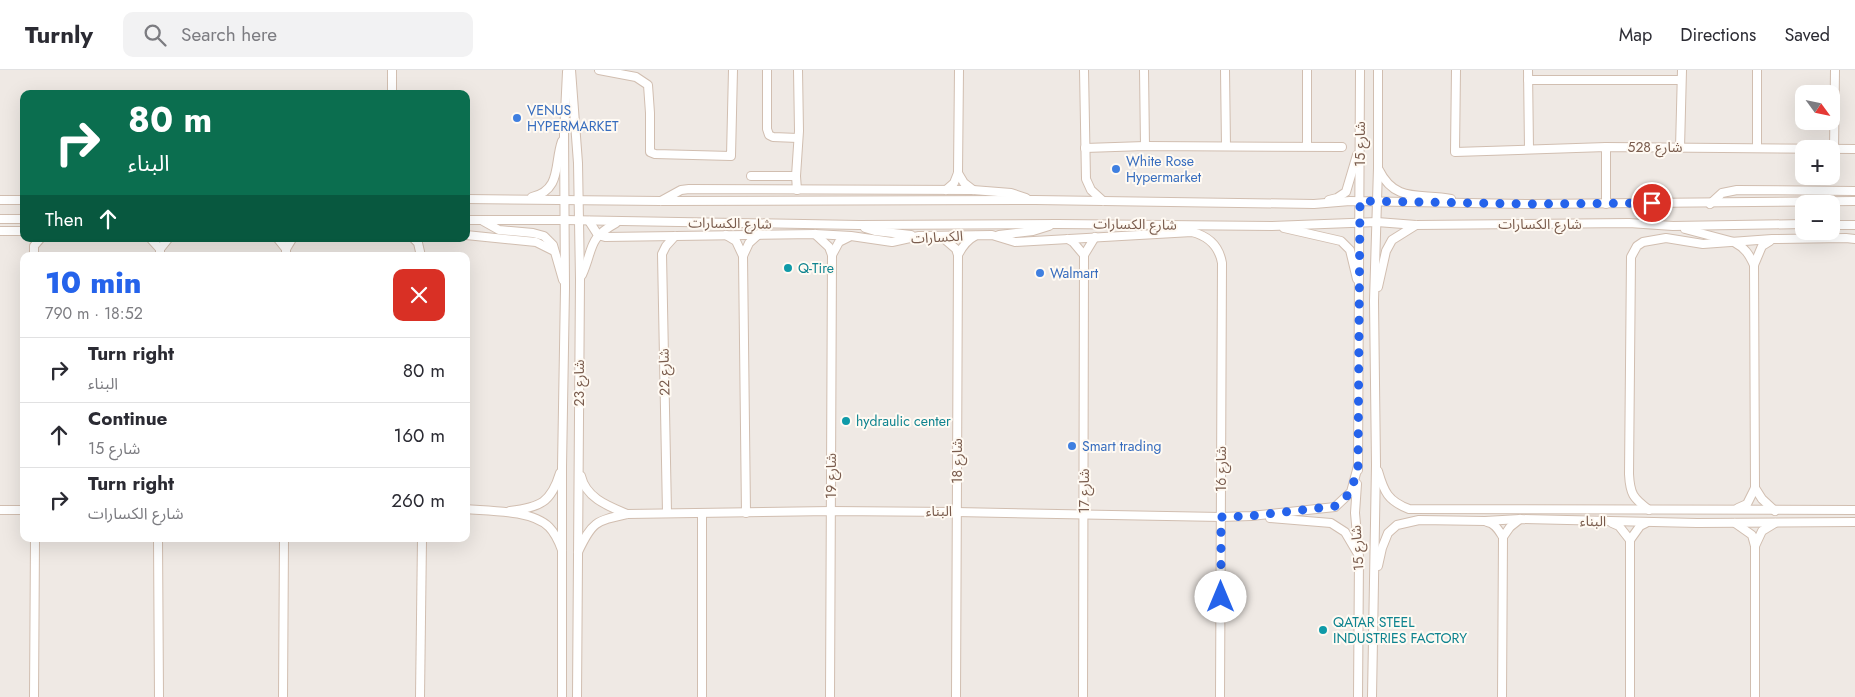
<!DOCTYPE html>
<html lang="en">
<head>
<meta charset="utf-8">
<style>
	:root { --surface:#fff; --page:#f2f2f3; --text:#2b2b33; --muted:#7c7c81; --line:#e1e1e2; --accent:#2563eb }
	body { margin:0; font-family:Jost,"Noto Sans Arabic",sans-serif; background:var(--page); color:var(--text); height:100vh; display:flex; flex-direction:column; font-size:19px; white-space:nowrap }
	* { box-sizing:border-box; margin:0 }
	p { font-size:16px; color:var(--muted) }
	.icon { flex:none; width:28px; height:28px; fill:none; stroke:currentColor; stroke-width:2; stroke-linecap:round; stroke-linejoin:round }
	.map { position:relative; flex:1; overflow:hidden }
	.panel { position:absolute; left:20px; top:182px; width:450px; height:290px; display:flex; flex-direction:column; background:var(--surface); border-radius:10px; box-shadow:0 5px 20px #0002 }
	.panel>* { flex:none }
	.top-card { position:absolute; left:20px; top:20px; width:450px; height:152px; border-radius:10px; box-shadow:0 5px 20px #0002; background:#0b6e4f; color:#fff; overflow:hidden }
	.needle { width:32px; rotate:123deg }
	.buttons { position:absolute; left:1795px; top:15px; display:grid; gap:10px }
	.buttons a { display:grid; place-items:center; width:45px; height:45px; border-radius:10px; background:var(--surface); box-shadow:0 5px 20px #0002; font-size:25px }
	.pin { position:absolute; display:grid; place-items:center; width:42px; height:42px; color:#fff; margin:-21px; border:2px solid #fff; border-radius:50%; box-shadow:0 1px 5px #0007 }
	.me { position:absolute; width:55px; margin:-28px; rotate:0deg; stroke-linejoin:round; filter:drop-shadow(0 0 4px #0008) }
	.turn { display:flex; align-items:center; gap:18px; height:105px; padding:0 25px; font-size:22px }
	.turn .icon { width:65px; height:65px; stroke-width:2.5 }
	.turn b { display:block; font-size:35px; line-height:42px }
	.then { display:flex; align-items:center; height:48px; padding:0 25px; background:#0003; gap:10px; font-size:19px }
	.round { display:grid; place-items:center; flex:none; width:52px; height:52px; border-radius:10px; background:var(--page) }
	.headline { display:flex; align-items:center; justify-content:space-between; height:85px; padding:0 25px }
	h1 { font-size:30px; font-weight:800; line-height:38px; color:var(--accent) }
	ul { padding:0; list-style:none }
	li { display:flex; align-items:center; gap:15px; height:65px; padding:0 25px; border-top:1px solid var(--line) }
	li div { flex:1 }
	li b { display:block; font-size:19px }
	li em { font-style:normal }
	header { display:flex; align-items:center; gap:30px; box-sizing:border-box; height:70px; padding:0 25px; background:var(--surface); border-bottom:1px solid var(--line) }
	header strong { font-size:24px }
	nav { display:flex; gap:28px; margin-inline-start:auto; font-size:18px }
	.search { width:350px; height:45px; background:var(--page); display:flex; align-items:center; gap:12px; box-sizing:border-box; padding:0 18px; border-radius:10px; color:var(--muted); font-size:19px }
	.map>svg:first-child { display:block }
	.industrial { fill:#efe9e4; fill-rule:evenodd }
	.lines { fill:none; stroke-linecap:round; stroke-linejoin:round }
	.minor-casing { stroke:#d1beb0; stroke-width:10 }
	.minor { stroke:#fff; stroke-width:8 }
	.route { stroke:#2563eb; stroke-width:9; stroke-dasharray:0 16.2 }
	.shop-dot { fill:#3f7fe0; stroke:#fffaf3; stroke-width:2 }
	.culture-dot { fill:#0f9aa8; stroke:#fffaf3; stroke-width:2 }
	.labels { text-anchor:middle; dominant-baseline:central; stroke-width:4; stroke-linejoin:round; paint-order:stroke }
	.shop-label { font-size:14px; fill:#366cbe; stroke:#fffaf3; text-anchor:start }
	.street-label { font-size:14px; fill:#7a5c4d; stroke:#fffaf3 }
	.culture-label { font-size:14px; fill:#0d838f; stroke:#fffaf3; text-anchor:start }
</style>
</head>
<body>
<header>
<strong>Turnly</strong>
<div class="search"><svg class="icon" aria-label="search" viewBox="0 0 24 24"><circle cx="10" cy="10" r="6"/><path d="M15 15l6 6"/></svg>Search here</div>
<nav><a>Map</a><a>Directions</a><a>Saved</a></nav>
</header>
<div class="map">
<svg width="1855" height="627" viewBox="0 0 1855 627">
	<rect width="100%" height="100%" fill="#fdf6ec"/>
	<!-- industrial -->
	<path class="industrial" d="M0,0H1855V627H0ZM24,24H466V169H24ZM1804,24H1831V51H1804ZM1804,79H1831V106H1804ZM1804,134H1831V161H1804ZM24,186H466V469H24Z"/>
	<g class="lines">
		<!-- minor casing -->
		<g class="minor-casing">
			<g id="minor">
				<polyline points="571,0 578,93 580,209 577,627"/>
				<polyline points="599,0 636,7 648,15 650,43 650,82 655,84 731,86 733,0"/>
				<polyline points="767,0 767,59 769,65 773,67 798,68"/>
				<polyline points="1084,0 1086,109 1091,120 1103,131"/>
				<polyline points="1144,0 1145,76"/>
				<polyline points="1225,0 1226,76"/>
				<polyline points="1307,0 1307,76"/>
				<polyline points="1456,0 1455,82 1606,77 1855,79"/>
				<polyline points="1528,0 1529,79"/>
				<polyline points="1757,0 1757,78"/>
				<polyline points="1528,10 1681,10"/>
				<polyline points="392,24 392,0"/>
				<polyline points="1606,77 1606,134"/>
				<polyline points="1085,78 1145,76 1342,77"/>
				<polyline points="1680,78 1682,0"/>
				<polyline points="1834,79 1835,0"/>
				<path d="M1379,100C1395,133 1420,123 1451,129"/>
				<polyline points="958,103 964,113 973,120"/>
				<polyline points="751,106 796,106"/>
				<polyline points="797,120 796,106 799,61 798,0"/>
				<polyline points="946,120 954,113 958,103 959,0"/>
				<path d="M532,127C562,120 554,93 562,71"/>
				<polyline points="466,129 661,131 1035,130 1314,134 1350,131 1531,134 1855,131"/>
				<polyline points="0,130 24,130"/>
				<polyline points="1329,130 1337,128 1346,122 1357,85"/>
				<polyline points="661,131 681,120 689,119 973,120 1011,123 1026,128"/>
				<polyline points="1710,134 1722,123 1737,120 1855,121"/>
				<polyline points="0,149 24,149"/>
				<polyline points="466,150 565,150 859,155 1057,154 1272,156 1377,152 1416,155 1629,153 1673,156 1804,154"/>
				<polyline points="483,151 499,160 533,163 544,166 553,175 563,210"/>
				<path d="M589,151L598,165L605,167L815,164L851,166L892,172L919,166L992,165L1015,172L1192,162C1208,166 1219,176 1222,193L1220,627"/>
				<polyline points="1831,155 1855,155"/>
				<polyline points="865,158 875,161 911,165"/>
				<polyline points="1284,158 1341,171 1350,180 1357,209"/>
				<path d="M1685,159L1734,172C1745,178 1749,184 1754,195"/>
				<polyline points="0,161 24,161"/>
				<polyline points="815,164 829,177 832,185 830,627"/>
				<polyline points="466,165 536,172 554,181"/>
				<polyline points="726,165 736,171 743,186"/>
				<polyline points="999,165 1033,161 1049,156"/>
				<polyline points="942,167 956,179 958,185"/>
				<polyline points="151,169 160,179"/>
				<polyline points="278,169 286,179"/>
				<polyline points="414,169 418,173 421,186"/>
				<polyline points="1068,169 1073,172 1084,185"/>
				<polyline points="832,185 839,172 849,167"/>
				<polyline points="34,186 34,176 40,169"/>
				<polyline points="160,186 160,179 168,169"/>
				<polyline points="286,186 286,179 292,169"/>
				<path d="M582,205C594,178 587,169 616,153"/>
				<polyline points="1378,217 1386,181 1392,170 1416,155"/>
				<polyline points="1358,400 1360,0"/>
				<path d="M1378,401C1384,422 1388,431 1409,439L1855,440"/>
				<path d="M581,406C586,428 608,436 627,444"/>
				<polyline points="1357,414 1355,443 1359,487 1358,627"/>
				<polyline points="1755,418 1762,429 1775,441"/>
				<polyline points="1738,438 1747,434 1755,418 1754,195 1762,176 1770,171"/>
				<path d="M466,439C489,441 532,440 549,457C555,463 559,472 562,480"/>
				<polyline points="0,440 24,440"/>
				<path d="M1649,440C1633,428 1630,424 1629,404L1631,187L1637,176L1643,172L1666,168L1703,174L1772,169L1846,168L1855,169"/>
				<path d="M510,441C540,437 551,433 560,403"/>
				<polyline points="667,443 662,184 666,176 675,166"/>
				<polyline points="702,443 702,627"/>
				<polyline points="746,443 743,186 749,173 759,164"/>
				<polyline points="1270,448 1331,453 1345,462 1358,484"/>
				<path d="M1487,452C1495,453 1499,461 1503,467L1502,627"/>
				<polyline points="1612,453 1619,456 1630,470"/>
				<polyline points="1735,453 1752,465 1755,476"/>
				<polyline points="1503,467 1510,457 1520,449"/>
				<polyline points="158,469 159,627"/>
				<path d="M578,482C592,452 595,451 627,444L831,441L956,442L1221,447L1251,446L1335,437L1351,422L1358,396"/>
				<polyline points="1378,496 1382,478 1388,463 1397,455 1419,450 1485,451 1520,449 1697,453 1855,452"/>
				<polyline points="34,627 35,469"/>
				<polyline points="283,627 284,469"/>
				<polyline points="420,627 422,469"/>
				<polyline points="562,627 562,397 565,218 564,64 567,2"/>
				<path d="M956,627L958,185C962,177 967,170 975,166"/>
				<polyline points="1083,627 1084,185 1095,167"/>
				<polyline points="1372,627 1376,395 1374,231 1378,98 1378,0"/>
				<polyline points="1630,627 1630,470 1640,456 1646,453"/>
				<polyline points="1755,627 1755,476 1762,461 1775,453"/>
			</g>
		</g>
		<!-- minor -->
		<use href="#minor" class="minor"/>
	</g>
	<g class="lines">
		<!-- route -->
		<polyline class="route" points="1221,527 1221,447 1250,446 1336,436 1351,422 1358,396 1360,131 1530,134 1652,133"/>
	</g>
	<!-- markers -->
	<g class="shop-dot">
		<circle cx="517" cy="48" r="5"/>
		<circle cx="1116" cy="99" r="5"/>
		<circle cx="1040" cy="203" r="5"/>
		<circle cx="1072" cy="376" r="5"/>
	</g>
	<g class="culture-dot">
		<circle cx="788" cy="198" r="5"/>
		<circle cx="846" cy="351" r="5"/>
		<circle cx="1323" cy="560" r="5"/>
	</g>
	<g class="labels">
		<!-- shop labels -->
		<g class="shop-label">
			<text x="527" y="40">VENUS<tspan x="527" dy="16">HYPERMARKET</tspan></text>
			<text x="1126" y="91">White Rose<tspan x="1126" dy="16">Hypermarket</tspan></text>
			<text x="1050" y="203">Walmart</text>
			<text x="1082" y="376">Smart trading</text>
		</g>
		<!-- street labels -->
		<g class="street-label">
			<text transform="translate(1360 74) rotate(-90)">شارع 15</text>
			<text x="1655" y="77">شارع 528</text>
			<text transform="translate(730 153) rotate(1)">شارع الكسارات</text>
			<text transform="translate(1135 154) rotate(1)">شارع الكسارات</text>
			<text x="1540" y="154">شارع الكسارات</text>
			<text transform="translate(937 167) rotate(-3)">الكسارات</text>
			<text transform="translate(664 302) rotate(-91)">شارع 22</text>
			<text transform="translate(579 313) rotate(-90)">شارع 23</text>
			<text transform="translate(957 391) rotate(-90)">شارع 18</text>
			<text transform="translate(1221 399) rotate(-90)">شارع 16</text>
			<text transform="translate(831 406) rotate(-90)">شارع 19</text>
			<text transform="translate(1084 421) rotate(-90)">شارع 17</text>
			<text x="939" y="441">البناء</text>
			<text transform="translate(1593 451) rotate(1)">البناء</text>
			<text transform="translate(1357 478) rotate(-94)">شارع 15</text>
		</g>
		<!-- culture labels -->
		<g class="culture-label">
			<text x="798" y="198">Q-Tire</text>
			<text x="856" y="351">hydraulic center</text>
			<text x="1333" y="552">QATAR STEEL<tspan x="1333" dy="16">INDUSTRIES FACTORY</tspan></text>
		</g>
	</g>
</svg>
<div class="buttons">
<a><svg class="needle" viewBox="-14 -14 28 28"><path d="M0-13l5 13h-10z" fill="#e53935"/><path d="M0 13l5-13h-10z" fill="#7c7c81"/></svg></a>
<a>+</a>
<a>−</a>
</div>
<div class="pin" style="left:1652px;top:133px;background:#d93025"><svg class="icon" aria-label="arrive" viewBox="0 0 24 24"><path d="M6 21V4h12l-3 4 3 4H6"/></svg></div>
<svg class="me" style="left:1221px;top:527px" viewBox="-20 -20 40 40"><circle r="19" fill="#fff"/><path d="M0-13L10 11 0 6-10 11z" fill="#2563eb"/></svg>
<div class="top-card">
<div class="turn"><svg class="icon" aria-label="right" viewBox="0 0 24 24"><path d="M7 20v-9h11M14 6l5 5-5 5"/></svg><div><b>80 m</b>البناء</div></div>
<div class="then">Then<svg class="icon" aria-label="ahead" viewBox="0 0 24 24"><path d="M12 20V5M6 11l6-6 6 6"/></svg></div>
</div>
<section class="panel">
<div class="headline"><div><h1>10 min</h1><p>790 m · 18:52</p></div><a class="round" style="background:#d93025;color:#fff"><svg class="icon" aria-label="close" viewBox="0 0 24 24"><path d="M6 6l12 12M18 6L6 18"/></svg></a></div>
<ul>
<li><svg class="icon" aria-label="right" viewBox="0 0 24 24"><path d="M7 20v-9h11M14 6l5 5-5 5"/></svg><div><b>Turn right</b><p>البناء</p></div><em>80 m</em></li>
<li><svg class="icon" aria-label="ahead" viewBox="0 0 24 24"><path d="M12 20V5M6 11l6-6 6 6"/></svg><div><b>Continue</b><p>شارع 15</p></div><em>160 m</em></li>
<li><svg class="icon" aria-label="right" viewBox="0 0 24 24"><path d="M7 20v-9h11M14 6l5 5-5 5"/></svg><div><b>Turn right</b><p>شارع الكسارات</p></div><em>260 m</em></li>
</ul>
</section>
</div>
</body>
</html>
